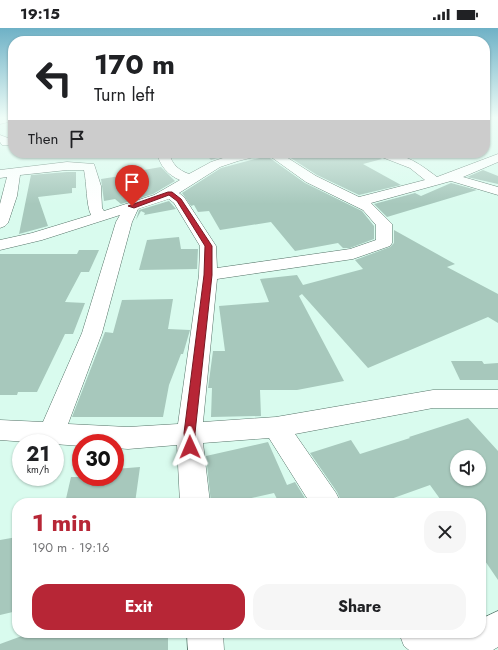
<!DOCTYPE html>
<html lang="en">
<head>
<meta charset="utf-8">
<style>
	:root { --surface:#fff; --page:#f6f6f6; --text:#202124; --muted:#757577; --accent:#b72636 }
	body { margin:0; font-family:Jost,sans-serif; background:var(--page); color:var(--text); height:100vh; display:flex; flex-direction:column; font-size:15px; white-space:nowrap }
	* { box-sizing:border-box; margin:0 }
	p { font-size:13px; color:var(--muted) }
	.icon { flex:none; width:22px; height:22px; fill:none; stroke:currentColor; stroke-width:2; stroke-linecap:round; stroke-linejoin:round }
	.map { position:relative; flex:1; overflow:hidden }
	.details { position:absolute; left:12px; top:470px; width:474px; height:140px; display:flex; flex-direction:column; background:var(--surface); border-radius:16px; box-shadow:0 1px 3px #0004 }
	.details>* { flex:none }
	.banner { position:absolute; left:8px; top:8px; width:482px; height:122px; border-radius:16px; box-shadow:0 1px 3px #0004; background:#fff; color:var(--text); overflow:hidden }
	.tools { position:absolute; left:450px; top:422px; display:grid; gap:8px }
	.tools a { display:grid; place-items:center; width:36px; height:36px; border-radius:50%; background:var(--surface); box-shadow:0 1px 3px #0004; font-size:20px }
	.speed { position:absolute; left:12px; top:406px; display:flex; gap:8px; font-size:20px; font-weight:700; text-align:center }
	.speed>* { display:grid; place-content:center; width:52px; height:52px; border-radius:50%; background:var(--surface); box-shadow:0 1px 3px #0004; line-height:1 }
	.speed small { font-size:10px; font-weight:400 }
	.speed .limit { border:6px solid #d22; background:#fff; color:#111 }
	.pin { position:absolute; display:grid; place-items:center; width:34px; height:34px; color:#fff; margin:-41px -17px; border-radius:50% 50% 50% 0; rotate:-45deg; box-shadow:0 0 4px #0007 }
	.pin .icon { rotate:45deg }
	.me { position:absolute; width:44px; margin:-22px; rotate:359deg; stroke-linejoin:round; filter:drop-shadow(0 0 3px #0008) }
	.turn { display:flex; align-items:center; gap:14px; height:84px; padding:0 20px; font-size:18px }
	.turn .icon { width:52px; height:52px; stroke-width:2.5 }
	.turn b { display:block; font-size:28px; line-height:34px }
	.then { display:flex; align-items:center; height:38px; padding:0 20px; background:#0003; gap:8px; font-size:15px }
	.round { display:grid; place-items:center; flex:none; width:42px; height:42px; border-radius:16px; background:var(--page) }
	.summary { display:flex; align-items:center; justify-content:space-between; height:68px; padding:0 20px }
	h1 { font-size:24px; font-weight:700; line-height:30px; color:var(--accent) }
	.action { display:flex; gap:8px; margin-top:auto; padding:8px 20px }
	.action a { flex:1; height:46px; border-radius:16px; background:var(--accent); color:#fff; font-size:16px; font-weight:700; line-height:46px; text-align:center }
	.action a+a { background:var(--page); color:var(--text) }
	.status { display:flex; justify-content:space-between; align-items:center; height:28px; padding:0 20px; background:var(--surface); direction:ltr }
	.status svg { height:11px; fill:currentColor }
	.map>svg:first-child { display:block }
	.building { fill:#a7c8bc; fill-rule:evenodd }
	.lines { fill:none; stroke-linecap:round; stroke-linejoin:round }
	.minor-casing { stroke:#567469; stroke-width:1 }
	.minor { fill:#fff; fill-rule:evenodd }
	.route { fill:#b72636; stroke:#771923 }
</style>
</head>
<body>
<div class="status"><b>19:15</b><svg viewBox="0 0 49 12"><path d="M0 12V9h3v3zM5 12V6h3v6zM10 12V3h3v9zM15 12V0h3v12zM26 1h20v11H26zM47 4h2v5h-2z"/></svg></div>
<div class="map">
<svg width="498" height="622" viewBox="0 0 498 622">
	<rect width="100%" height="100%" fill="#d9fbee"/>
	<!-- building -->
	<g class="building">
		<polygon points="223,125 233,125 211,132 207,128"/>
		<polygon points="283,125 376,125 378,129 382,131 363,136 401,157 359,167 317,147"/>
		<polygon points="267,128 305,155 362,183 374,198 374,211 350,220 343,220 338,215 295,223 271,194 220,202 209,183 198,184 194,177 191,178 182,165 221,140"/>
		<polygon points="161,139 175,153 153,166 121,176 115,171 104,173 101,151 133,146 132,144"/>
		<polygon points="483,142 498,148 498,156 467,149"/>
		<polygon points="67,144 76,144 76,160 72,160 72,165 38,169 48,198 19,206 31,147"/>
		<polygon points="451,155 477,162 387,189 374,176 415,165 421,168"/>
		<polygon points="169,173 176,181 144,187 145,185 141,183 136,192 139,182"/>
		<polygon points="394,202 455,236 447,239 498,266 498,295 488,289 368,340 302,266 299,268 344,353 297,362 260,362 261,388 211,389 212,360 208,360 213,323 225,323 219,278 269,274 260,251 297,247 303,257 363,241 355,232 390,219 394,215"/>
		<polygon points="179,209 181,221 198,221 197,241 139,242 147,212"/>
		<polygon points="79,222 99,222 89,244 81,244 65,274 85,275 73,306 65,306 37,364 18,364 17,367 0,367 0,226 77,226"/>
		<polygon points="173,271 168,301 190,302 183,326 181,326 169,357 163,389 72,389 105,304 113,305 122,272"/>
		<polygon points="451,333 482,333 484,336 498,335 498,352 460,352"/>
		<path d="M468,390L498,423V552L481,527V475H443L430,457L388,472L390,475H342L337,464L310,425L351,412L360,426L410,410L409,409ZM457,429H479V451H457Z"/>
		<polygon points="268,414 287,457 295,454 308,475 279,475 274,465 229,475 211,475 206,428"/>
		<polygon points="140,439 135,475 65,475 71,449 115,449 115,441"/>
		<polygon points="17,509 17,583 0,587 0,512"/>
		<polygon points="30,605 168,605 168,622 0,622 0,616"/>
	</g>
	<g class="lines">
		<!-- minor casing -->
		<g class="minor-casing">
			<g id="minor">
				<polygon points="4,89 13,89 13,93 0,96 0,90"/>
				<polygon points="0,107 8,110 12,115 10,117 2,117 0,114"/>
				<path d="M157,125H169C172,136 178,142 189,146L211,134L235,126L280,125L316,148L359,169L425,152L410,140L379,128L377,125C404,125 416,133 437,149L498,126V134L463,149L498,159V167L451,153L371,175L392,196V215L390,218L353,231L217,251L203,394L276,389L433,362H498V380H433L295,406L336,465L341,475H310L269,410L203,415L210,475H180L177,417L128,421L115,420V415H81V418L0,412V392L43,394L82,305L116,194L120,187L42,212L0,222V212L32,205L91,187C86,176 87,156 84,142H67L20,147L17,168L8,195L5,198L0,200V176L7,149L0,150V142L67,134L94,136L101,158L102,180L104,183L154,167L180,152C168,147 160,138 157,125ZM267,126L306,154L363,182L376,197V212L350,221L217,240L216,218L184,169L179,165L220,139L238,133ZM169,171L174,175L200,218L199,247L178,396L128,399L68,396L102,305L132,194L138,181Z"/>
				<polygon points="498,583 498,619 493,622 409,622 404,618 399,605 481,605 481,591"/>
				<polygon points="187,605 223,605 224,622 188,622"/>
			</g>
		</g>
		<!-- minor -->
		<use href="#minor" class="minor"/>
	</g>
	<!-- sky -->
	<linearGradient id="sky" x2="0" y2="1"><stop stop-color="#6eb1c6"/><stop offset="0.51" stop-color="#eefdf7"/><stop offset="1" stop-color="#eefdf7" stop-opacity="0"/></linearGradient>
	<rect width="498" height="176" fill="url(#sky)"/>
	<!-- route -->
	<polygon class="route" points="168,164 172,164 181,171 212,218 212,247 195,405 196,419 195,422 190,424 186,422 184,405 204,247 205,218 177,173 169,167 134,180 128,178"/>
</svg>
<div class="tools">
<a><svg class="icon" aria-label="sound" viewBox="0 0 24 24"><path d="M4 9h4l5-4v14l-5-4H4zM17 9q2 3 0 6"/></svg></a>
</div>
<div class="speed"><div>21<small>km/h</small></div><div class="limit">30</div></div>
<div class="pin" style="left:132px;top:178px;background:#d93025"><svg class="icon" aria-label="arrive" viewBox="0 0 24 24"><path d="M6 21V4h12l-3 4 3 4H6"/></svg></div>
<svg class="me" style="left:190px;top:419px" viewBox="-20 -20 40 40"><path d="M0-17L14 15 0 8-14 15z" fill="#b72636" stroke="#fff" stroke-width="4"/></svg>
<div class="banner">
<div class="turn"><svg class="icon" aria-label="left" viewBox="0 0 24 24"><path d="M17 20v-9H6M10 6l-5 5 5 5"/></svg><div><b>170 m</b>Turn left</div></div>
<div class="then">Then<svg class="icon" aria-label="arrive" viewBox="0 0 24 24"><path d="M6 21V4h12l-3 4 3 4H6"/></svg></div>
</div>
<section class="details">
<div class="summary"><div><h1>1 min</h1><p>190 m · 19:16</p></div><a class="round"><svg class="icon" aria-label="close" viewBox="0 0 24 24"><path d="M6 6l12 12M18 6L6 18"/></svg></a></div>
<div class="action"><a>Exit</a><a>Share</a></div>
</section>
</div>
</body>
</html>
